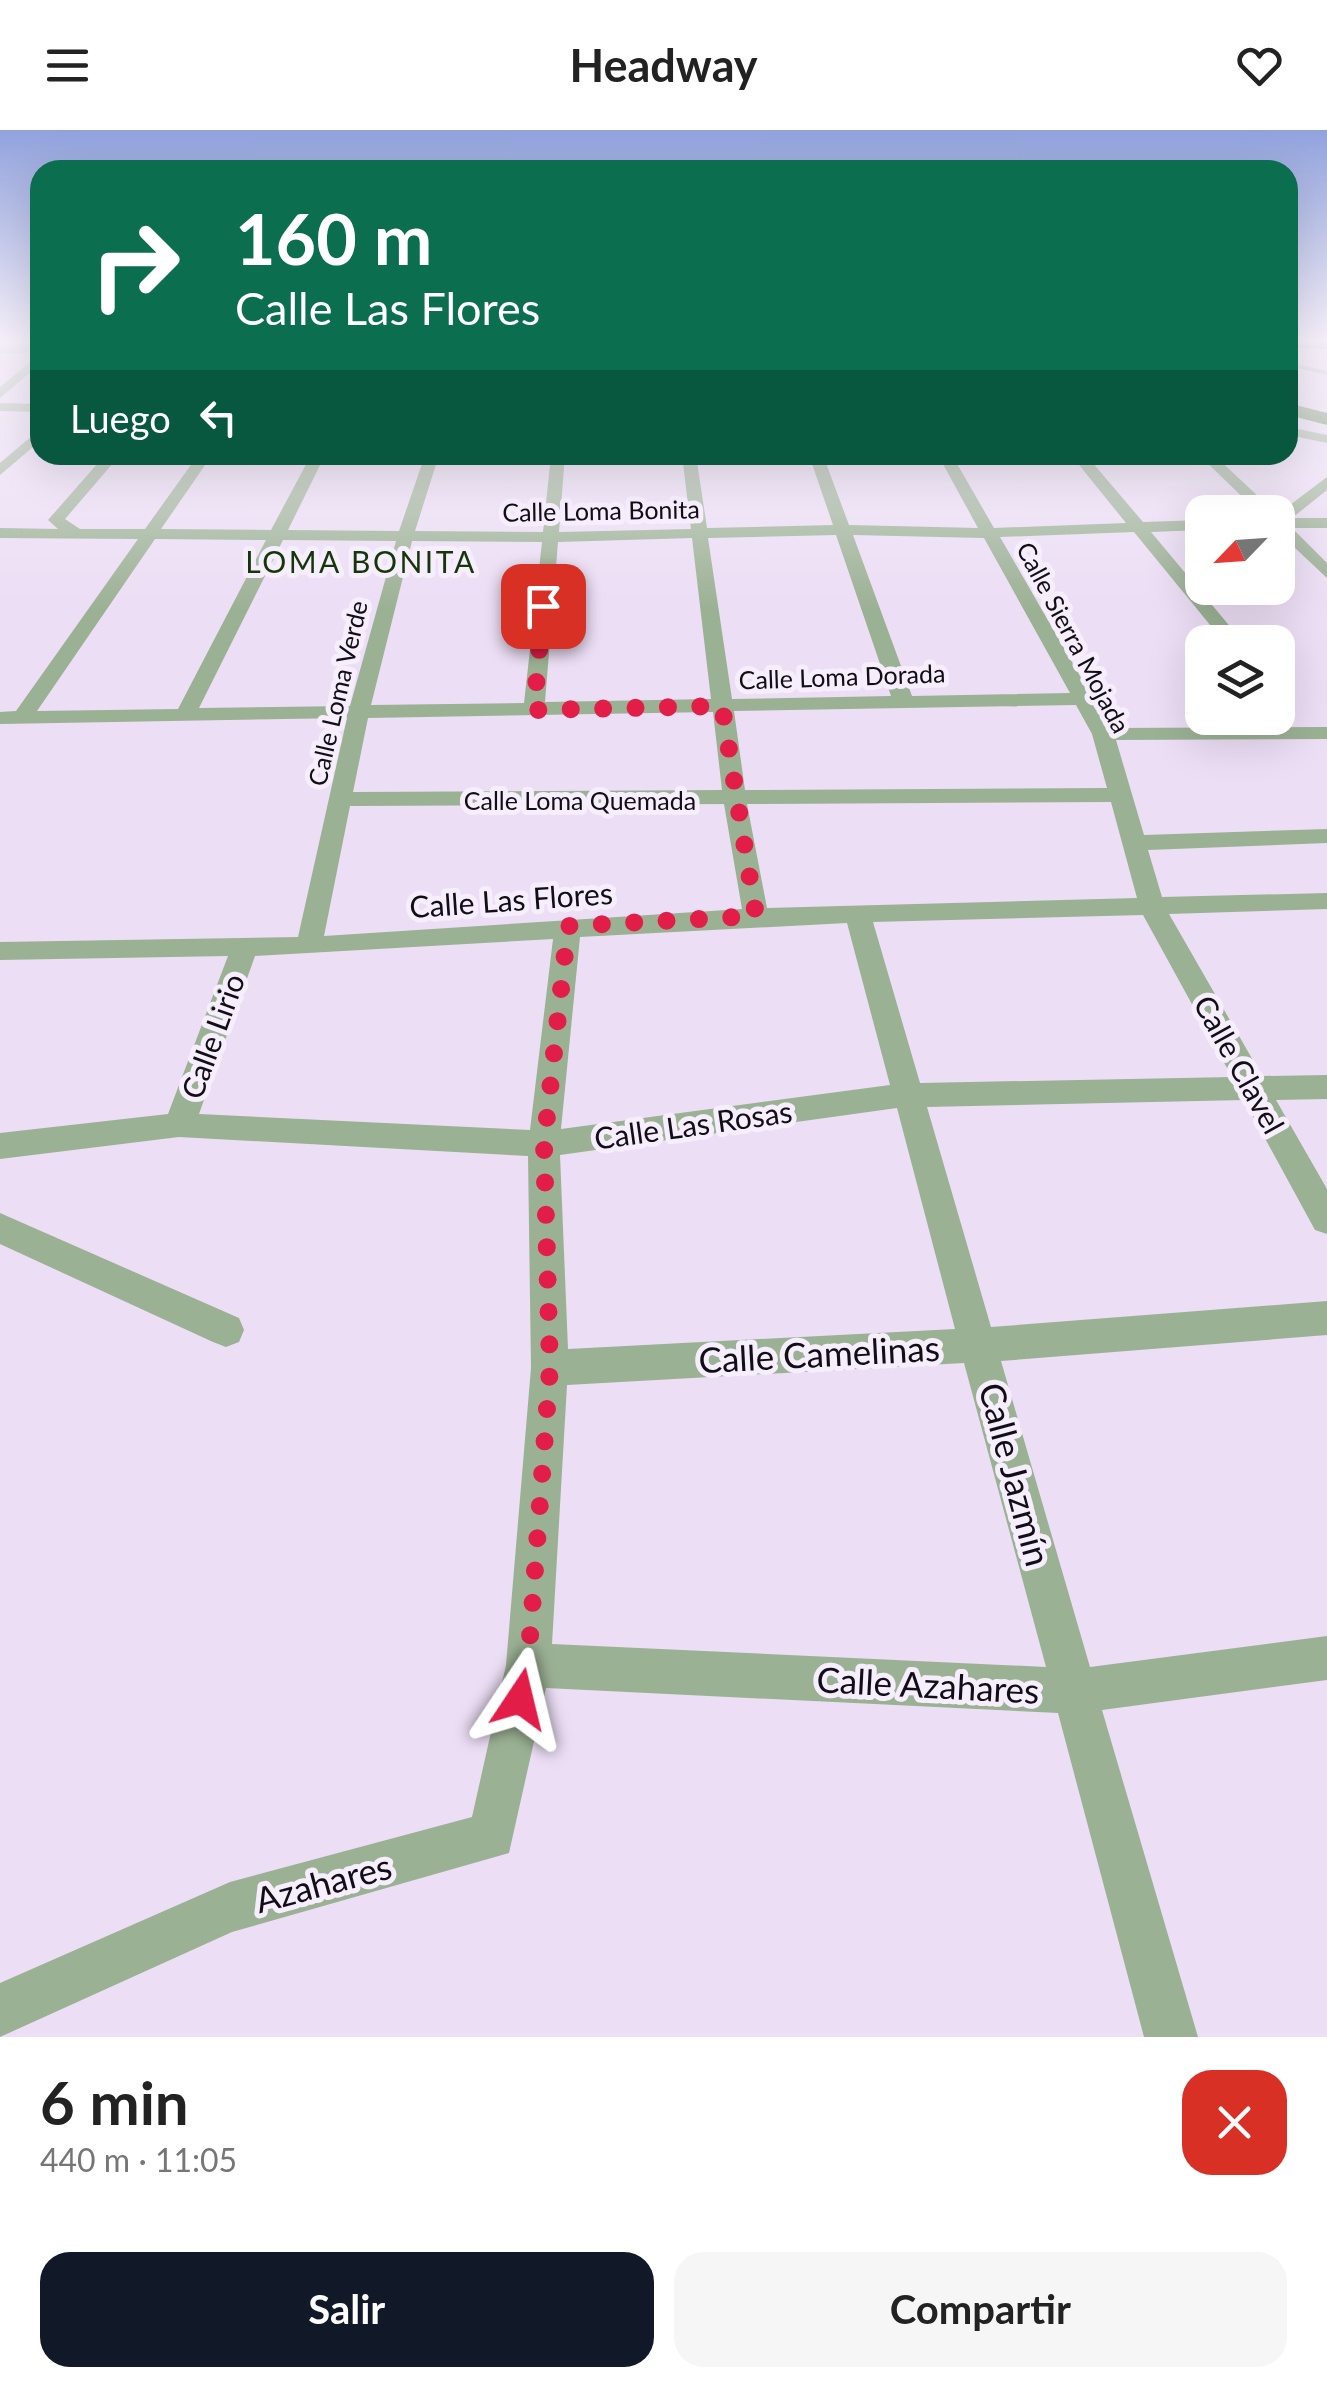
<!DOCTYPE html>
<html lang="es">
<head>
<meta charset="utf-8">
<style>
	:root { --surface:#fff; --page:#f6f6f6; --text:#222; --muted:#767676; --accent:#111827 }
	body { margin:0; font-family:Lato,sans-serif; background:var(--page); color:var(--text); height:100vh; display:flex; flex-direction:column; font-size:38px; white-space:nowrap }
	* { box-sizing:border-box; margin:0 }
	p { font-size:32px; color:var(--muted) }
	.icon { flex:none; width:55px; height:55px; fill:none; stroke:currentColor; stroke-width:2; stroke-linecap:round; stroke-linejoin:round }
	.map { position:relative; height:1907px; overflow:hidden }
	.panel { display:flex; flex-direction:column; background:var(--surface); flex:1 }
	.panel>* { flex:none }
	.hud { position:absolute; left:30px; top:30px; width:1268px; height:305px; border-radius:30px; box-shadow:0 10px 40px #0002; background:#0b6e4f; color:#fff; overflow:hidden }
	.needle { width:65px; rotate:245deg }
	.tools { position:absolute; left:1185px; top:365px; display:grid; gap:20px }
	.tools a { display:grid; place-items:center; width:110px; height:110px; border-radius:20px; background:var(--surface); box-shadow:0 10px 40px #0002; font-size:50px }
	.pin { position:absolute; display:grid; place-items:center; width:85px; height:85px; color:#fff; margin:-42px; border-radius:20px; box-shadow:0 5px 15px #0006 }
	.me { position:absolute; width:110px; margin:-55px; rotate:10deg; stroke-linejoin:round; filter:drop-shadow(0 0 8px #0008) }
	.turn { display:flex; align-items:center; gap:35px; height:210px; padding:0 40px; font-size:45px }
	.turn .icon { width:130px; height:130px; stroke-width:2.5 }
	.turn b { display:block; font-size:70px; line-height:85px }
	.then { display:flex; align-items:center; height:95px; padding:0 40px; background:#0003; gap:20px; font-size:38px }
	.round { display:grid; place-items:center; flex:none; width:105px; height:105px; border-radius:30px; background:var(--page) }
	.overview { display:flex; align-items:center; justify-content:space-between; height:170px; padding:0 40px }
	h1 { font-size:60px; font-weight:700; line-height:75px }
	.action { display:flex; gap:20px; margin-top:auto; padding:20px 40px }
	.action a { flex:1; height:115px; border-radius:30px; background:var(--accent); color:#fff; font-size:40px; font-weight:700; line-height:115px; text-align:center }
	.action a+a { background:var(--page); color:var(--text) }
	header { display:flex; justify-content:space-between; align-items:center; height:130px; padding:0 40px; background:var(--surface); font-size:45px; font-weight:700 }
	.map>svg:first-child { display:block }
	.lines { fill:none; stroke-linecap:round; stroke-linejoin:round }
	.service { fill:#9bb194; fill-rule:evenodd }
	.minor { fill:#9bb194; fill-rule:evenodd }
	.primary { fill:#5d854f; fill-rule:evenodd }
	.route { stroke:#e11d48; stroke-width:18; stroke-dasharray:0 32.4 }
	.labels { text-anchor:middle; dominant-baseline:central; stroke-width:10; stroke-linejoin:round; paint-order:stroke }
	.far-street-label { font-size:25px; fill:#120e15; stroke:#f6eefc }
	.far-quarter-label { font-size:30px; letter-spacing:2.5px; fill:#163508; stroke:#f6eefc }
	.street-label { font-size:30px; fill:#120e15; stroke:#f6eefc }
	.near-street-label { font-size:35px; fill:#120e15; stroke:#f6eefc }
</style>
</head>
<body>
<header><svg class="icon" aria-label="menu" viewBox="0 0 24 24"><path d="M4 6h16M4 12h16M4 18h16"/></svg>Headway<svg class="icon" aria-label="heart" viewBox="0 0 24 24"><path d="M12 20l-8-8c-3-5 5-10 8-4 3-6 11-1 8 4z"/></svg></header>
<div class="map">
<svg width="1327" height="1907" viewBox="0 0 1327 1907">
	<rect width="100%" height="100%" fill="#ecdef5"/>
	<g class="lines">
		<!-- service -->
		<polygon class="service" points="1288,232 1327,241 1327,245 1288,236"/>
		<!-- minor -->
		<g class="minor">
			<polygon points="40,214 40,222 0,224 0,216"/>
			<polygon points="40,224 40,234 0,268 0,257"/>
			<polygon points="0,273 40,274 40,282 0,281"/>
			<polygon points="1288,297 1327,305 1327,313 1288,305"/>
			<polygon points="40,299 40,311 0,345 0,333"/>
			<path d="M105,325H120L65,389L80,399H145L198,325H212L161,399L271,400L311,325H325L288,400L399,401L425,325H439L415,401L543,402L551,325H565L559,402L691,399L682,325H696L707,398L833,395L809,325H823L849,395L978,398L938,325H952L994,398L1126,393L1071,325H1086L1143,392L1202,390V400L1151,402L1243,512H1224L1134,402L1000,407L1110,598L1327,597V609L1116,610L1144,705L1327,699V713L1148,720L1162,767L1327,763V779L1169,784L1262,946L1327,945V969L1276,970L1327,1059V1104L1315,1100L1244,970L927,977L991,1197L1327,1171V1205L1001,1231L1090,1537L1327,1506V1550L1102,1580L1198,1907H1144L1058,1583L546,1558L509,1723L232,1802L0,1907V1853L230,1752L472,1687L506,1535L531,1238L528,1026L179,1007L0,1029V1003L168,984L228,826L0,830V812L298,807L347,588L0,594V582L16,581L138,409L0,408V398L58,399L48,390ZM836,405L891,566L732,569L708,408ZM853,405L984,408L1070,563L912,566ZM692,408L711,569L545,572L558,412ZM155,409L266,410L178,579L37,581ZM283,410L396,411L350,576L199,578ZM412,411L542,412L524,573L371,575ZM1076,575L1092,604L1107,658L745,660L734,581ZM713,582L722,660L353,662L368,588ZM1111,672L1137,768L767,778L747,674ZM724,674L742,779L324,806L350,676ZM1143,785L1232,947L920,953L873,792ZM847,793L890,955L561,999L580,807ZM553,809L530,1000L199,984L255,826ZM897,978L955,1199L568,1219L560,1025ZM964,1233L1046,1537L552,1514L567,1255Z"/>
			<polygon points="1199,325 1214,325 1275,382 1258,382"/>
			<polygon points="1327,347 1327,360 1292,388 1327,388 1327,398 1292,398 1327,433 1327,448 1278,402 1278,384"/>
			<polygon points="0,1083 239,1188 244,1200 239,1212 226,1217 213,1212 0,1114"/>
		</g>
		<!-- primary -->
		<g class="primary">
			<polygon points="1288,212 1327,212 1327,219 1288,218"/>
			<polygon points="1288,273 1327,283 1327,295 1288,285"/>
		</g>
	</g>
	<!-- sky -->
	<linearGradient id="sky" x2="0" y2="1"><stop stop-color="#91a2dc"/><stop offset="0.44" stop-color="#f6f0fa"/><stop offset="1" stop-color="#f6f0fa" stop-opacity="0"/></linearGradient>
	<rect width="1327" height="479" fill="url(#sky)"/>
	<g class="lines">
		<!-- route -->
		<polyline class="route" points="520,1569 528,1534 550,1238 544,1014 568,796 756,786 722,576 534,580 543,476"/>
	</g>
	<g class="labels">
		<!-- far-street labels -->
		<g class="far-street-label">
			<text transform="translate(601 380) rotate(-1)">Calle Loma Bonita</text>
			<text transform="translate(1074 507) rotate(62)">Calle Sierra Mojada</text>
			<text transform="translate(842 546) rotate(-2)">Calle Loma Dorada</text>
			<text transform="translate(337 563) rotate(-77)">Calle Loma Verde</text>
			<text x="580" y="670">Calle Loma Quemada</text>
		</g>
		<!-- far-quarter labels -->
		<g class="far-quarter-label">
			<text x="361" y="431">LOMA BONITA</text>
		</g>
		<!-- street labels -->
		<g class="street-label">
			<text transform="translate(511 769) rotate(-4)">Calle Las Flores</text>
			<text transform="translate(212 906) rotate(-70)">Calle Lirio</text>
			<text transform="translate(1240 934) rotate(61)">Calle Clavel</text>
			<text transform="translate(693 994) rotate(-8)">Calle Las Rosas</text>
		</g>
		<!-- near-street labels -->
		<g class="near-street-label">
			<text transform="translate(819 1223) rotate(-3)">Calle Camelinas</text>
			<text transform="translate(1016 1344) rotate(75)">Calle Jazmín</text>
			<text transform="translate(928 1554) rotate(3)">Calle Azahares</text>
			<text transform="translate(323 1752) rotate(-15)">Azahares</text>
		</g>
	</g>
</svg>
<div class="tools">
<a><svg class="needle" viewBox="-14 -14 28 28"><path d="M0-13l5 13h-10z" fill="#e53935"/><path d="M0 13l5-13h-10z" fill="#767676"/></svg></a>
<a><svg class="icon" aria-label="layers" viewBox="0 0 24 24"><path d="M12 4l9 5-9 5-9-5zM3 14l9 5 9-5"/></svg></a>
</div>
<div class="pin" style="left:543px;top:476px;background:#d93025"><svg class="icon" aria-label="arrive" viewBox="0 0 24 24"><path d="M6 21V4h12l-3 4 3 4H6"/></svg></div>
<svg class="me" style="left:520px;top:1569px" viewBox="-20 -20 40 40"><path d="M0-17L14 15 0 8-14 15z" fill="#e11d48" stroke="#fff" stroke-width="4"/></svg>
<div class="hud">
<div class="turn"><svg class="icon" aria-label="right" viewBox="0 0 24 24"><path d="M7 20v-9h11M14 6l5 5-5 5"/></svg><div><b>160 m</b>Calle Las Flores</div></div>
<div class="then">Luego<svg class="icon" aria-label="left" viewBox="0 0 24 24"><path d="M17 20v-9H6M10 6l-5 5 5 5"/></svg></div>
</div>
</div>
<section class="panel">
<div class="overview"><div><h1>6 min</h1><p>440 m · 11:05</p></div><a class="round" style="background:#d93025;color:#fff"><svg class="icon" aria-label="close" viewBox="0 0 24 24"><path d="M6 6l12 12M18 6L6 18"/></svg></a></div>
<div class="action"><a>Salir</a><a>Compartir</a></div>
</section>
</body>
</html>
